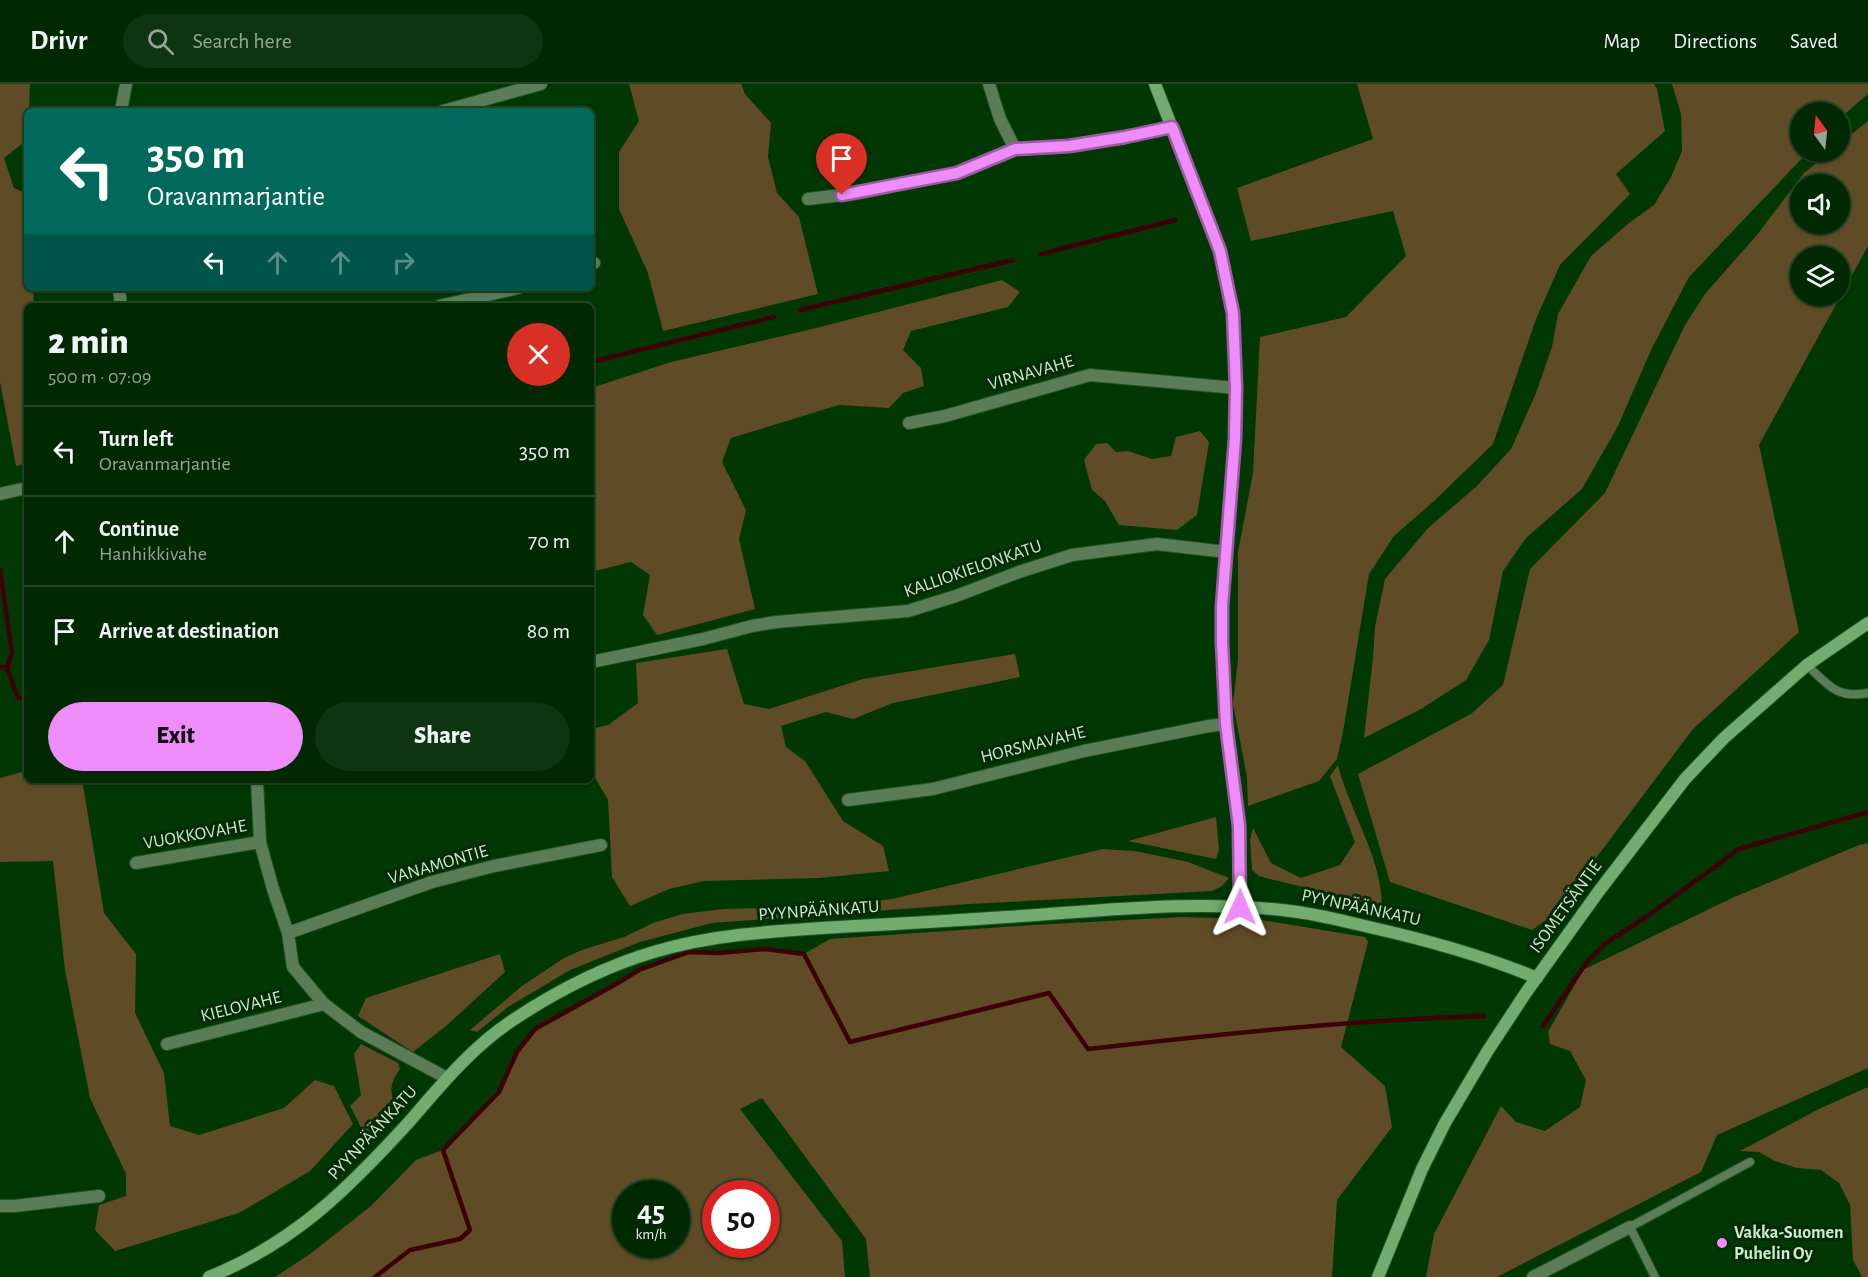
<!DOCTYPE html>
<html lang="en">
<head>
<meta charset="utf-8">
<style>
	:root { --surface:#002902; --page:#0e3511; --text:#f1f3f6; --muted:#95a699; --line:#224524; --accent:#ee8cf9 }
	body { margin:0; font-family:"Alegreya Sans",sans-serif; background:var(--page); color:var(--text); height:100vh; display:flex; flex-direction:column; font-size:22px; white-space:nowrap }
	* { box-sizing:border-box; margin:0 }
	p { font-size:20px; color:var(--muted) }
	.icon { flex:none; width:33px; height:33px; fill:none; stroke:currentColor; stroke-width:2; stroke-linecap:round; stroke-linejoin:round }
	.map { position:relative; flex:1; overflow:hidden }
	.drawer { position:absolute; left:24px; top:219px; width:570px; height:480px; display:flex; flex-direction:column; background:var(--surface); border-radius:9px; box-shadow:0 2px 4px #0004,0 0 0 2px var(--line) }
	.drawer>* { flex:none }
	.hud { position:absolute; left:24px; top:24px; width:570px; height:183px; border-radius:9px; box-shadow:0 2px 4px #0004,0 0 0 2px var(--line); background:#00695c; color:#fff; overflow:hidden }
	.needle { width:39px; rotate:345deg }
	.tools { position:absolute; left:1790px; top:18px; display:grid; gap:12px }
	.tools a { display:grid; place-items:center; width:60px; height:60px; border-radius:50%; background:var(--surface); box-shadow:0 2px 4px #0004,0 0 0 2px var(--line); font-size:30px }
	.speed { position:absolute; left:612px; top:1096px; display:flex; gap:12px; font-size:30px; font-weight:700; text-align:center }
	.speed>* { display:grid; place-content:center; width:78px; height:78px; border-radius:50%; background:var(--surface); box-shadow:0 2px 4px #0004,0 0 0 2px var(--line); line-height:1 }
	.speed small { font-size:15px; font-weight:400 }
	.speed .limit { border:9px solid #d22; background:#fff; color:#111 }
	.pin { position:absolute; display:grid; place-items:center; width:51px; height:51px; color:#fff; margin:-62px -26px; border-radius:50% 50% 50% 0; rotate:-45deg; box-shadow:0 0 6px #0007 }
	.pin .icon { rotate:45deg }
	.me { position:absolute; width:66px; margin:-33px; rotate:1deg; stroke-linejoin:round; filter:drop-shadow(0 0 4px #0008) }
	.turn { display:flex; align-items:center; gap:21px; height:126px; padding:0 24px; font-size:27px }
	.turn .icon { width:78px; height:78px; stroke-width:2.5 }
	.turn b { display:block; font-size:42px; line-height:51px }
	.lanes { display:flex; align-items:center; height:57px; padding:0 24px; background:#0003; justify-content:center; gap:30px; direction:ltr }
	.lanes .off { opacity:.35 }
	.round { display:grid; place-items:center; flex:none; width:63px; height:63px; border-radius:32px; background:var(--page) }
	.summary { display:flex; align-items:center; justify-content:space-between; height:102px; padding:0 24px }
	h1 { font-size:36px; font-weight:800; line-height:45px }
	.cta { display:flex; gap:12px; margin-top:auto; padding:12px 24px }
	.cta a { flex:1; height:69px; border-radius:36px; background:var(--accent); color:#111; font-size:24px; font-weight:800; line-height:69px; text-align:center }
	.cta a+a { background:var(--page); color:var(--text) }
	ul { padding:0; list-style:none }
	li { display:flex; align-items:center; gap:18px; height:90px; padding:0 24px; border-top:2px solid var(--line) }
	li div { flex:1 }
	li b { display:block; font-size:22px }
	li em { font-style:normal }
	header { display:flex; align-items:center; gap:36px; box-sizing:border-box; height:84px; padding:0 30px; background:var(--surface); border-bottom:2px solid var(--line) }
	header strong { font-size:28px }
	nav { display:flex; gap:33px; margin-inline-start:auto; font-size:21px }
	.search { width:420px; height:54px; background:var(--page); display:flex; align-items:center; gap:15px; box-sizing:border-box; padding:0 21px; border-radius:33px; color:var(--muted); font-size:22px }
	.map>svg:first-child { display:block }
	.green { fill:#5f4c26; fill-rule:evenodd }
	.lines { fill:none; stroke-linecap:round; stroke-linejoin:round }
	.stream { stroke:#3d0004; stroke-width:4.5 }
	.service-casing { stroke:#215423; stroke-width:10 }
	.minor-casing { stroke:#215423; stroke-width:14 }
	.secondary-casing { stroke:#215423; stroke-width:14 }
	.service { stroke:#5a7d58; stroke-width:8 }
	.minor { stroke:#5a7d58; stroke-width:12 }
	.secondary { stroke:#72ac70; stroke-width:12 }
	.route-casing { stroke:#9b5ba2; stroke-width:15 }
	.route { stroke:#ee8cf9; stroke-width:10 }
	.poi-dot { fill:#ee8cf9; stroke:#042b05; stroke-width:2 }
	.labels { text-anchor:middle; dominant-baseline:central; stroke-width:6; stroke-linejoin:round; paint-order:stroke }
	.street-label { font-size:18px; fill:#cfeacd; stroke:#042b05 }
	.poi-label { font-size:18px; font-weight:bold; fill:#cfeacd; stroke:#042b05; text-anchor:start }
</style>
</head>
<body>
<header>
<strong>Drivr</strong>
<div class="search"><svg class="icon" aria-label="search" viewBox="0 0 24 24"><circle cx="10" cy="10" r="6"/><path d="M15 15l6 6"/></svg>Search here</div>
<nav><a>Map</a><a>Directions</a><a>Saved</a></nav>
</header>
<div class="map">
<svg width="1868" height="1193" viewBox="0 0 1868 1193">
	<rect width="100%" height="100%" fill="#003703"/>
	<!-- green -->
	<g class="green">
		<polygon points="0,0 30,0 29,27 27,27 27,56 4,74 14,104 27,110 27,204 33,204 34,222 27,222 27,379 16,382 0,298"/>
		<polygon points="629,0 741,0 745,10 771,39 768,73 777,109 799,133 818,210 663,247 648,189 619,125 619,68 639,37"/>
		<polygon points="1357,0 1654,0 1657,5 1665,47 1616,90 1630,110 1560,181 1536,235 1493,360 1434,417 1394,452 1369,490 1343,648 1337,675 1319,697 1248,722 1247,693 1233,620 1238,575 1238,468 1253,389 1260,253 1346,233 1406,172 1393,127 1251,157 1237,104 1373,55"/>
		<polygon points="1672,0 1868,0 1868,10 1839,35 1839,28 1800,28 1800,68 1808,68 1689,193 1651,266 1618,342 1582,405 1526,454 1503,487 1489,556 1466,596 1421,625 1364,654 1373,573 1375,543 1385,495 1428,444 1477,402 1511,365 1536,309 1552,263 1558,230 1591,172 1629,139 1654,121 1671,93 1682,67 1681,30"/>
		<path d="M1868,37V162L1759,361L1799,548L1693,645L1553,831L1532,846L1390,798L1358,690L1471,630L1503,601L1530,485L1605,409L1685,241L1705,210L1756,152L1804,89L1830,68H1839V60ZM1800,100H1839V140H1800ZM1800,172H1839V212H1800Z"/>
		<polygon points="1002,196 1020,208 1008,223 911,247 903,266 921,284 924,302 903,309 889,324 839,321 731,354 722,378 746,426 739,455 755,525 657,551 643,531 650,491 631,478 591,488 591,304 671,278 812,245"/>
		<polygon points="1200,347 1209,358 1197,431 1177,446 1119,441 1105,417 1092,406 1084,376 1096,360 1107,359 1116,368 1128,367 1152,375 1171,372 1176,353"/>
		<polygon points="727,565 744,620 769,625 863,595 1015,570 1020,593 893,619 853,635 826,628 781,642 786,663 805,677 843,737 883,762 889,787 819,794 704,797 669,805 630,822 612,793 608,716 591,687 591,645 608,641 638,619 636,579"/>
		<polygon points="27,667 27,696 107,696 83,701 104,829 136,870 135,929 164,989 170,1042 199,1051 284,1024 315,996 334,1002 353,1040 310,1087 239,1129 115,1167 95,1146 99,1121 126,1112 126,1090 90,1014 65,886 53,777 0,778 0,694 22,688"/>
		<path d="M1338,681C1350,729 1381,771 1382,822L1266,794L1259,792L1252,786L1250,756L1253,744L1271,779L1301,794L1340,781L1355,758L1330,692Z"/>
		<polygon points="1216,733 1219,766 1216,775 1128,757"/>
		<polygon points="1868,759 1868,984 1717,1051 1701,1088 1497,1193 1426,1193 1434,1150 1501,1022 1516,1038 1545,1047 1580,1023 1586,996 1570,967 1550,960 1548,948 1583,886 1732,814 1859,761"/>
		<polygon points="1103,765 1135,767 1188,778 1229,794 1222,802 1212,807 970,820 712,839 640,858 570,886 508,923 477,948 470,946 522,902 564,874 582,866 624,853 653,839 682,830 724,825 765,824 807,825 892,815"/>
		<path d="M1181,833L1256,835L1365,853L1368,858L1341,963L1385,1002L1392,1043L1337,1116L1332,1193H870L866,1155L762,1014L740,1025L842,1157L845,1193H275L310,1170L371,1122L416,1076L443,1066L499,1008L517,968L535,945L618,899L639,886L689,868L719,869L765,865L804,870L830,855L1033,841ZM626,1110H676V1161H626ZM716,1110H766V1161H716Z"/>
		<polygon points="500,870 505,888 446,942 413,968 358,932 366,914"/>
		<path d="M361,960L398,979L400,985C390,1000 389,1006 396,1022L372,1049H364L350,1022L361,1011L354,970Z"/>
		<polygon points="1868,1003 1868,1193 1862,1193 1853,1176 1850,1121 1839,1099 1821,1086 1797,1084 1775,1077 1759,1068 1740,1067 1819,1025"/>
	</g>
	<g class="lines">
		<!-- stream -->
		<g class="stream">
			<polyline points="1041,170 1175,136"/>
			<polyline points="800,226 1013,176"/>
			<polyline points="591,278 774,233"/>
			<polyline points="0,486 12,569 7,584"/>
			<polyline points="0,583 7,584 18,614 27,614"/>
			<polyline points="1543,942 1587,878 1605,860 1649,831 1739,765 1868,728"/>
			<path d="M375,1193L410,1166L460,1155L470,1146L443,1066L499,1008L517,968L535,945L618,899L639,886L689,868L719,869L765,865L804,870L850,958L1049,909L1088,965C1220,950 1352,936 1485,932"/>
		</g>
		<!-- service casing -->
		<g class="service-casing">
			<g id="service">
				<path d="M1807,581C1828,601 1837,615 1868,609"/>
				<polyline points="1655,1193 1630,1143 1750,1078"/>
			</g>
		</g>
		<!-- minor casing -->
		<g class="minor-casing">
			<g id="minor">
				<polyline points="989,0 1000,35 1015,65 1069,62 1126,53 1172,43"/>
				<polyline points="121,27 126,0"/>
				<polyline points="443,27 541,0"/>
				<polyline points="808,115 859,109 957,89 1015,65"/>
				<polyline points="591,181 594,179"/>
				<polyline points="119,204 121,222"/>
				<polyline points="439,222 518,204"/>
				<polyline points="909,339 945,332 1090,291 1236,304"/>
				<polyline points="0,410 27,404"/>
				<polyline points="591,578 703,555 752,542 776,538 908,527 956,512 1019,488 1072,471 1157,460 1226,468"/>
				<polyline points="257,696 260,758 273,805 288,849 293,883 324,920 361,948 447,994"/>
				<polyline points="848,716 933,705 1084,667 1209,642 1226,640"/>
				<polyline points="136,779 260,758"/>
				<polyline points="288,849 432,798 494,782 601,761"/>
				<polyline points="167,960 324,920"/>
				<polyline points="0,1122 15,1122 99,1112"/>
				<polyline points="1533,1193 1630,1143"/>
			</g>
		</g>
		<!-- secondary casing -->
		<g class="secondary-casing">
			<g id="secondary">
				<polyline points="1155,0 1220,167 1233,229 1236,304 1235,355 1222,522 1222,559 1226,640 1240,742 1240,823"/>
				<path d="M209,1193C294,1159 349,1104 409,1038C441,1001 472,963 513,936C558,906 605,882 657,867C716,850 777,847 838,843C894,840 950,837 1006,833C1100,827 1196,815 1290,827C1317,830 1343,837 1369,843C1427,856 1482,871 1537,894"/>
				<polyline points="1378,1193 1422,1085 1445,1039 1487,968 1525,910 1599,807 1685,695 1724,654 1807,581 1868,539"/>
			</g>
		</g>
		<!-- service -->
		<use href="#service" class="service"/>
		<!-- minor -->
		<use href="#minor" class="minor"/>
		<!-- secondary -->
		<use href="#secondary" class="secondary"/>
	</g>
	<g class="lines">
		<!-- route casing -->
		<g class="route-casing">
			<polyline id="route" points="842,111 957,89 1015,65 1069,62 1125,53 1172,43 1220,167 1233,229 1236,304 1235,355 1222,522 1222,559 1226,640 1239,742 1240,823"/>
		</g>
		<!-- route -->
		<use href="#route" class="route"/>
	</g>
	<!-- markers -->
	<circle class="poi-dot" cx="1722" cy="1159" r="6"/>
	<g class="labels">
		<!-- street labels -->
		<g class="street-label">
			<text transform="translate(1031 289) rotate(-16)">VIRNAVAHE</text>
			<text transform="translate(973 485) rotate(-19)">KALLIOKIELONKATU</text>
			<text transform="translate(1033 661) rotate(-14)">HORSMAVAHE</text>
			<text transform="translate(195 751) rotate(-10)">VUOKKOVAHE</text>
			<text transform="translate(438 781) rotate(-16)">VANAMONTIE</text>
			<text transform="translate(1566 823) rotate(-54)">ISOMETSÄNTIE</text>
			<text transform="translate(1361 824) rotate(12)">PYYNPÄÄNKATU</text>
			<text transform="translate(819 827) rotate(-4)">PYYNPÄÄNKATU</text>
			<text transform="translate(241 923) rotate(-14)">KIELOVAHE</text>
			<text transform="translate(373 1049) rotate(-47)">PYYNPÄÄNKATU</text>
		</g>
		<!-- poi labels -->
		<g class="poi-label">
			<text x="1734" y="1149">Vakka-Suomen<tspan x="1734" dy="21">Puhelin Oy</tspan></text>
		</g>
	</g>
</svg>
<div class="tools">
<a><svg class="needle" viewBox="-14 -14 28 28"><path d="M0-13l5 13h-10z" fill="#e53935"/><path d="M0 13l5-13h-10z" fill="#95a699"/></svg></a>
<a><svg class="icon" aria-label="sound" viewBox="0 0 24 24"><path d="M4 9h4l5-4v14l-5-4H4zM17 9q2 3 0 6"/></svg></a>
<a><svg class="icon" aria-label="layers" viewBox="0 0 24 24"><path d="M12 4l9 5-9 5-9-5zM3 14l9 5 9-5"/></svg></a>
</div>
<div class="speed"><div>45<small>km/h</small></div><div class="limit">50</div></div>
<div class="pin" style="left:842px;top:111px;background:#d93025"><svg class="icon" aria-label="arrive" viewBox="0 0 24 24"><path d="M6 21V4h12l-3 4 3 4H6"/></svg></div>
<svg class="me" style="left:1240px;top:823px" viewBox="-20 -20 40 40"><path d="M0-17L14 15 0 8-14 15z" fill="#ee8cf9" stroke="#fff" stroke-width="4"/></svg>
<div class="hud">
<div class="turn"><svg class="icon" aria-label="left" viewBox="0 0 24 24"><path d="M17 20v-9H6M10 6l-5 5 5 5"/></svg><div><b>350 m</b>Oravanmarjantie</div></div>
<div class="lanes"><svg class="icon" aria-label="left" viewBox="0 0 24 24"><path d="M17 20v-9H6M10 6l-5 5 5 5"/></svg><svg class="icon off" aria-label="ahead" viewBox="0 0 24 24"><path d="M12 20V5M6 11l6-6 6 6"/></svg><svg class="icon off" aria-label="ahead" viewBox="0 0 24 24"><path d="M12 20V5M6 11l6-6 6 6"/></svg><svg class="icon off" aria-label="right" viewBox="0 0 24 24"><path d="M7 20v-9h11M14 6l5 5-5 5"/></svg></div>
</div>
<section class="drawer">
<div class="summary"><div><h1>2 min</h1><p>500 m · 07:09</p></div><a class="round" style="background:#d93025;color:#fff"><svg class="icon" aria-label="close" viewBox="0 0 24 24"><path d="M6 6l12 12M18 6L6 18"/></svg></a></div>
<ul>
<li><svg class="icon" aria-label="left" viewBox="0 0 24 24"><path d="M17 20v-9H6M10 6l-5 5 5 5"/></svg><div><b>Turn left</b><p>Oravanmarjantie</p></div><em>350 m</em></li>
<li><svg class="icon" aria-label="ahead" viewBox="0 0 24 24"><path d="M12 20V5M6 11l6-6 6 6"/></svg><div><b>Continue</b><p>Hanhikkivahe</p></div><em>70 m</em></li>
<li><svg class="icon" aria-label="arrive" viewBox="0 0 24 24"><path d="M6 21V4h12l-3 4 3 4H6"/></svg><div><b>Arrive at destination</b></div><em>80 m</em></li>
</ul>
<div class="cta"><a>Exit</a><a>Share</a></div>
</section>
</div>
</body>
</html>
